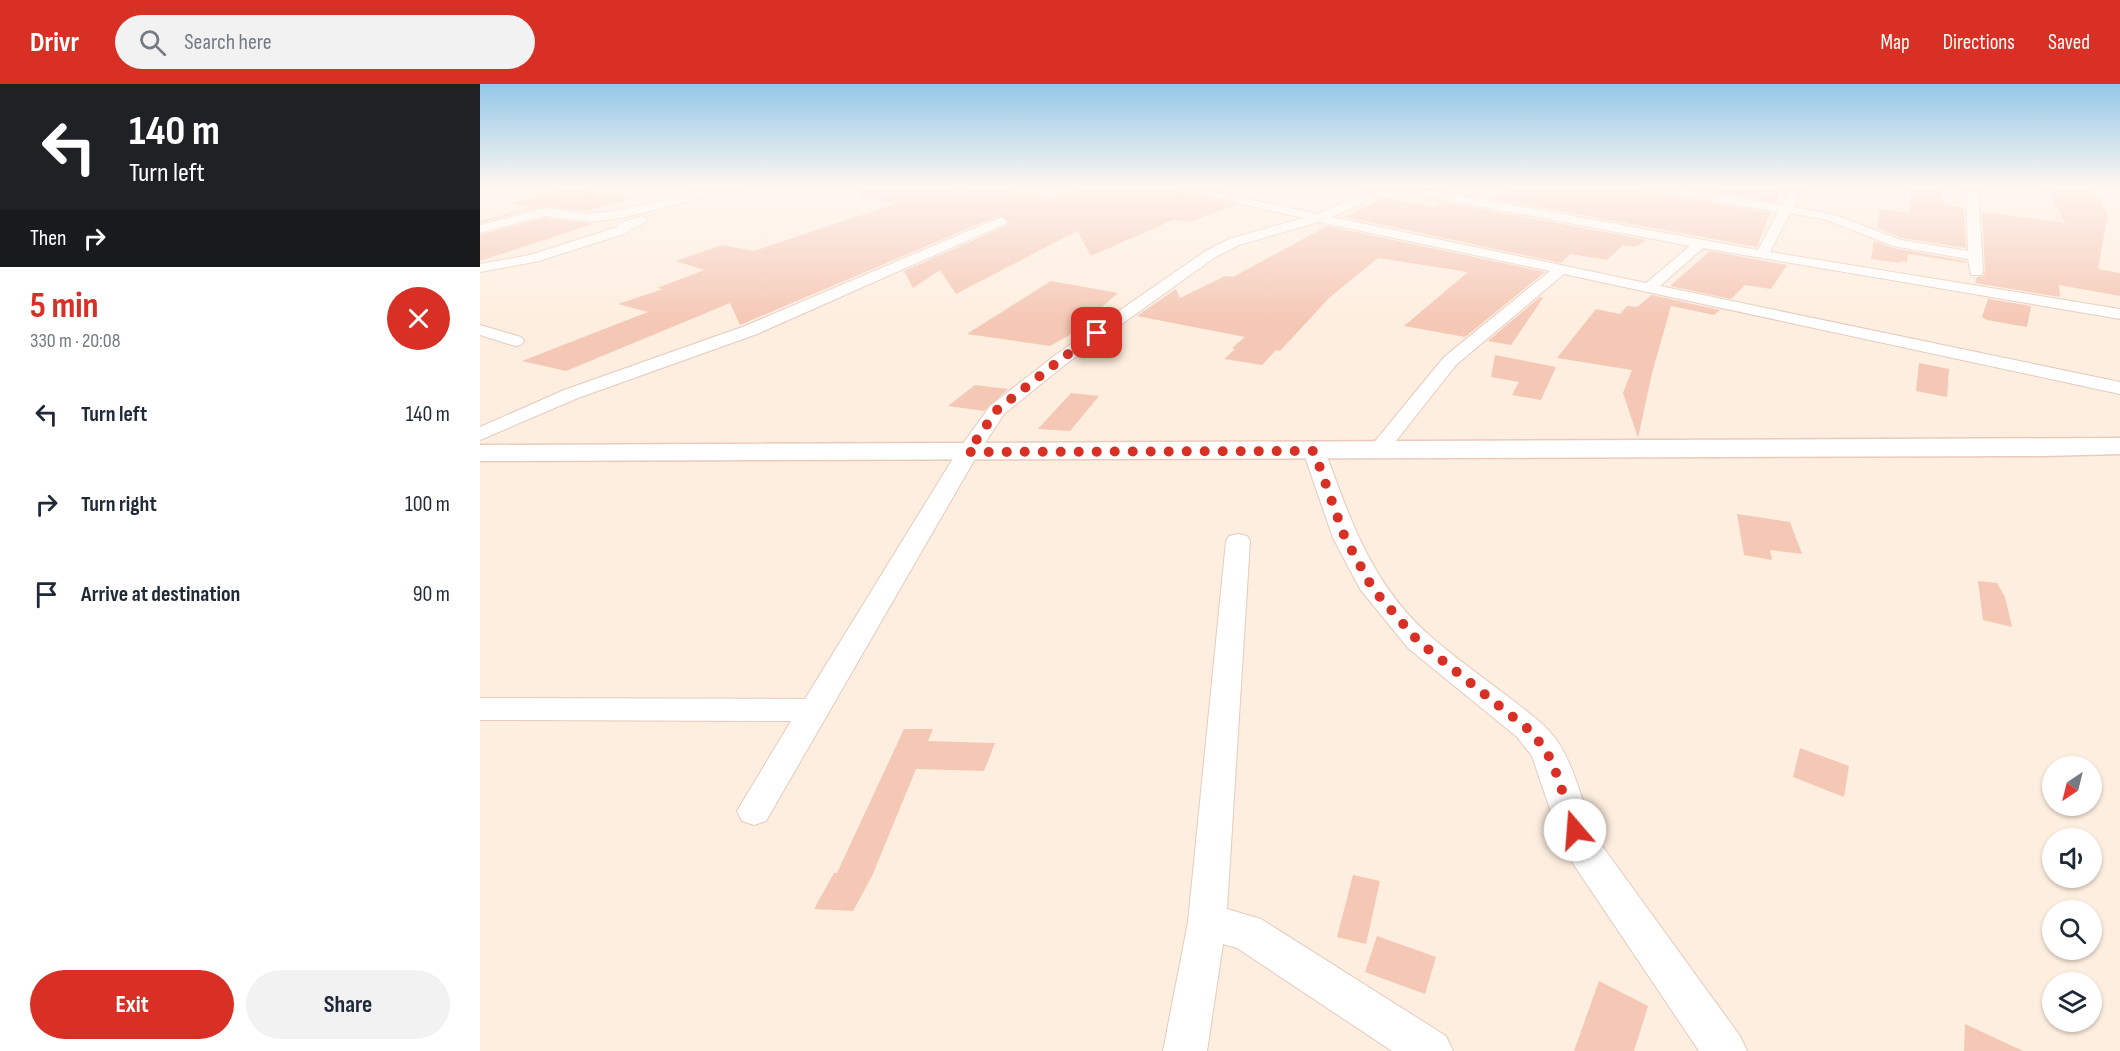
<!DOCTYPE html>
<html lang="en">
<head>
<meta charset="utf-8">
<style>
	:root { --surface:#fff; --page:#f2f2f3; --text:#1f2937; --muted:#747a83; --accent:#d93025 }
	body { margin:0; font-family:"Sofia Sans Condensed",sans-serif; background:var(--page); color:var(--text); height:100vh; display:flex; flex-direction:column; font-size:22px; white-space:nowrap }
	* { box-sizing:border-box; margin:0 }
	p { font-size:20px; color:var(--muted) }
	.icon { flex:none; width:33px; height:33px; fill:none; stroke:currentColor; stroke-width:2; stroke-linecap:round; stroke-linejoin:round }
	.map { position:relative; flex:1; overflow:hidden }
	.drawer { display:flex; flex-direction:column; background:var(--surface); width:480px }
	.drawer>* { flex:none }
	.hud { background:#202124; color:#fff; overflow:hidden }
	.needle { width:39px; rotate:215deg }
	.fabs { position:absolute; left:1562px; top:672px; display:grid; gap:12px }
	.fabs a { display:grid; place-items:center; width:60px; height:60px; border-radius:50%; background:var(--surface); box-shadow:0 2px 4px #0004; font-size:30px }
	.pin { position:absolute; display:grid; place-items:center; width:51px; height:51px; color:#fff; margin:-26px; border-radius:12px; box-shadow:0 3px 9px #0006 }
	.me { position:absolute; width:66px; margin:-33px; rotate:342deg; stroke-linejoin:round; filter:drop-shadow(0 0 4px #0008) }
	.turn { display:flex; align-items:center; gap:21px; height:126px; padding:0 30px; font-size:27px }
	.turn .icon { width:78px; height:78px; stroke-width:2.5 }
	.turn b { display:block; font-size:42px; line-height:51px }
	.then { display:flex; align-items:center; height:57px; padding:0 30px; background:#0003; gap:12px; font-size:22px }
	.round { display:grid; place-items:center; flex:none; width:63px; height:63px; border-radius:32px; background:var(--page) }
	.headline { display:flex; align-items:center; justify-content:space-between; height:102px; padding:0 30px }
	h1 { font-size:36px; font-weight:700; line-height:45px; color:var(--accent) }
	.action { display:flex; gap:12px; margin-top:auto; padding:12px 30px }
	.action a { flex:1; height:69px; border-radius:36px; background:var(--accent); color:#fff; font-size:24px; font-weight:700; line-height:69px; text-align:center }
	.action a+a { background:var(--page); color:var(--text) }
	ul { padding:0; list-style:none }
	li { display:flex; align-items:center; gap:18px; height:90px; padding:0 30px }
	li div { flex:1 }
	li b { display:block; font-size:22px }
	li em { font-style:normal }
	header { display:flex; align-items:center; gap:36px; box-sizing:border-box; height:84px; padding:0 30px; background:var(--accent); color:#fff }
	header strong { font-size:28px }
	nav { display:flex; gap:33px; margin-inline-start:auto; font-size:21px }
	.search { width:420px; height:54px; background:var(--page); display:flex; align-items:center; gap:15px; box-sizing:border-box; padding:0 21px; border-radius:33px; color:var(--muted); font-size:22px }
	main { display:flex; flex:1; min-height:0 }
	.map>svg:first-child { display:block }
	.building { fill:#f5c7b5 }
	.lines { fill:none; stroke-linecap:round; stroke-linejoin:round }
	.street-casing { stroke:#e4cbbe; stroke-width:2 }
	.secondary-casing { stroke:#e9cbbb; stroke-width:3 }
	.street { fill:#fff; fill-rule:evenodd }
	.secondary { fill:#fff; fill-rule:evenodd }
	.route { stroke:#d93025; stroke-width:10; stroke-dasharray:0 18 }
</style>
</head>
<body>
<header>
<strong>Drivr</strong>
<div class="search"><svg class="icon" aria-label="search" viewBox="0 0 24 24"><circle cx="10" cy="10" r="6"/><path d="M15 15l6 6"/></svg>Search here</div>
<nav><a>Map</a><a>Directions</a><a>Saved</a></nav>
</header>
<main>
<section class="drawer">
<div class="hud">
<div class="turn"><svg class="icon" aria-label="left" viewBox="0 0 24 24"><path d="M17 20v-9H6M10 6l-5 5 5 5"/></svg><div><b>140 m</b>Turn left</div></div>
<div class="then">Then<svg class="icon" aria-label="right" viewBox="0 0 24 24"><path d="M7 20v-9h11M14 6l5 5-5 5"/></svg></div>
</div>
<div class="headline"><div><h1>5 min</h1><p>330 m · 20:08</p></div><a class="round" style="background:#d93025;color:#fff"><svg class="icon" aria-label="close" viewBox="0 0 24 24"><path d="M6 6l12 12M18 6L6 18"/></svg></a></div>
<ul>
<li><svg class="icon" aria-label="left" viewBox="0 0 24 24"><path d="M17 20v-9H6M10 6l-5 5 5 5"/></svg><div><b>Turn left</b></div><em>140 m</em></li>
<li><svg class="icon" aria-label="right" viewBox="0 0 24 24"><path d="M7 20v-9h11M14 6l5 5-5 5"/></svg><div><b>Turn right</b></div><em>100 m</em></li>
<li><svg class="icon" aria-label="arrive" viewBox="0 0 24 24"><path d="M6 21V4h12l-3 4 3 4H6"/></svg><div><b>Arrive at destination</b></div><em>90 m</em></li>
</ul>
<div class="action"><a>Exit</a><a>Share</a></div>
</section>
<div class="map">
<svg width="1640" height="967" viewBox="0 0 1640 967">
	<rect width="100%" height="100%" fill="#feeedf"/>
	<!-- building -->
	<g class="building">
		<polygon points="380,103 476,103 477,110 500,103 515,103 567,116 608,103 678,103 756,121 709,138 693,136 611,172 597,147 476,210 460,186 433,204 424,187 526,142 529,137 520,131 260,241 250,219 86,287 42,277 168,228 138,220 183,205 177,204 224,186 196,177 242,161 274,167 414,120 379,111"/>
		<polygon points="1058,103 1118,103 1134,106 1137,103 1161,103 1168,108 1290,129 1277,163 1014,115 1037,104"/>
		<polygon points="1209,103 1273,103 1300,107 1295,118"/>
		<polygon points="1432,103 1461,103 1461,119 1484,125 1486,164 1422,154 1397,144 1400,125 1429,129"/>
		<polygon points="1566,103 1610,103 1628,130 1618,185 1640,189 1640,212 1579,201 1580,213 1495,199 1497,193 1503,192 1505,188 1502,128 1585,139"/>
		<polygon points="79,107 101,107 150,115 105,127 64,122 0,139 0,137 53,123 32,119"/>
		<polygon points="904,114 954,123 964,118 1167,156 1155,163 1143,161 1127,176 1090,170 1081,179 865,133"/>
		<polygon points="65,134 113,140 0,177 0,151"/>
		<polygon points="847,142 1065,188 985,253 924,242 988,188 898,174 850,213 800,267 796,266 782,281 744,275 755,265 752,264 765,253 657,232 696,205 700,214 745,192 753,193"/>
		<polygon points="1394,157 1413,164 1486,177 1486,179 1428,170 1427,178 1420,177 1420,179 1391,175"/>
		<polygon points="1230,167 1307,181 1291,205 1265,201 1251,215 1190,202"/>
		<polygon points="571,197 638,209 591,250 570,262 487,250"/>
		<polygon points="1172,211 1240,226 1234,231 1191,222 1172,289 1158,354 1143,309 1152,286 1077,274 1116,225 1140,230 1147,222 1157,223"/>
		<polygon points="1492,212 1551,222 1547,243 1507,236 1502,233 1508,215"/>
		<polygon points="1060,213 1063,214 1031,261 1008,257"/>
		<polygon points="1015,271 1076,283 1061,316 1032,311 1039,298 1011,293"/>
		<polygon points="1439,279 1469,285 1467,313 1436,307"/>
		<polygon points="495,301 528,305 504,327 468,322"/>
		<polygon points="591,309 619,312 590,347 558,345"/>
		<polygon points="1257,430 1310,438 1322,470 1290,466 1292,476 1264,471"/>
		<polygon points="1498,497 1517,499 1525,513 1532,543 1503,536"/>
		<polygon points="424,645 453,645 448,657 515,659 504,687 436,685 392,792 373,827 334,825 354,789 357,789"/>
		<polygon points="1320,664 1369,682 1364,713 1313,693"/>
		<polygon points="873,791 900,797 886,860 857,853"/>
		<polygon points="897,852 956,873 945,910 885,888"/>
		<polygon points="1119,897 1168,922 1154,967 1094,967"/>
		<polygon points="1485,940 1543,967 1484,967"/>
	</g>
	<g class="lines">
		<!-- street casing -->
		<g class="street-casing">
			<g id="street">
				<polygon points="238,103 265,103 141,134 110,138 65,132 0,149 0,141 65,124 110,130 141,126"/>
				<path d="M689,103H712L838,130L898,103H935L1278,166L1298,128L1168,106L1163,103H1192L1302,121L1311,103H1322L1313,123L1355,131L1421,156L1488,167L1486,103H1498L1503,188L1501,191H1491L1488,175L1413,162L1347,136L1310,129L1290,168L1640,225V235L1223,164L1180,202L1640,298V310L1084,190L976,281L905,371L898,373L891,371L887,367L964,273L1070,187L839,138L759,161L734,174L586,280L524,330L499,368L286,737L274,741L262,737L257,727L311,637L0,636V614L325,615L477,368L510,322L574,272L724,168L749,155L823,134ZM912,106H914L1210,162L1166,199L852,133Z"/>
				<path d="M162,132L168,136C162,143 152,141 147,149L59,177L0,188V180L50,171L137,143L140,139Z"/>
				<polygon points="521,133 527,137 525,140 277,250 98,314 0,356 0,343 84,306 265,242"/>
				<polygon points="0,241 41,253 44,257 41,261 35,262 0,251"/>
				<path d="M834,361L841,363L845,367C871,437 891,499 949,551C976,575 1007,596 1035,618C1050,630 1067,642 1078,658C1098,689 1103,727 1120,759L1260,952L1267,967H1219L1094,781L1077,746L1052,672L1037,653L928,564L880,505L853,454L823,367L827,363Z"/>
				<polygon points="758,450 767,452 770,457 747,825 781,835 966,952 973,967 912,967 757,864 743,860 727,967 683,967 708,838 746,457 749,452"/>
			</g>
		</g>
		<!-- secondary casing -->
		<g class="secondary-casing">
			<polygon id="secondary" points="1640,354 1640,370 1563,372 0,377 0,361"/>
		</g>
		<!-- street -->
		<use href="#street" class="street"/>
		<!-- secondary -->
		<use href="#secondary" class="secondary"/>
	</g>
	<!-- sky -->
	<linearGradient id="sky" x2="0" y2="1"><stop stop-color="#93c8e8"/><stop offset="0.43" stop-color="#fff7f1"/><stop offset="1" stop-color="#fff7f1" stop-opacity="0"/></linearGradient>
	<rect width="1640" height="239" fill="url(#sky)"/>
	<g class="lines">
		<!-- route -->
		<polyline class="route" points="617,249 580,276 517,326 488,368 834,367 865,454 893,505 938,557 1048,645 1066,666 1077,691 1095,746"/>
	</g>
</svg>
<div class="fabs">
<a><svg class="needle" viewBox="-14 -14 28 28"><path d="M0-13l5 13h-10z" fill="#e53935"/><path d="M0 13l5-13h-10z" fill="#747a83"/></svg></a>
<a><svg class="icon" aria-label="sound" viewBox="0 0 24 24"><path d="M4 9h4l5-4v14l-5-4H4zM17 9q2 3 0 6"/></svg></a>
<a><svg class="icon" aria-label="search" viewBox="0 0 24 24"><circle cx="10" cy="10" r="6"/><path d="M15 15l6 6"/></svg></a>
<a><svg class="icon" aria-label="layers" viewBox="0 0 24 24"><path d="M12 4l9 5-9 5-9-5zM3 14l9 5 9-5"/></svg></a>
</div>
<div class="pin" style="left:617px;top:249px;background:#d93025"><svg class="icon" aria-label="arrive" viewBox="0 0 24 24"><path d="M6 21V4h12l-3 4 3 4H6"/></svg></div>
<svg class="me" style="left:1095px;top:746px" viewBox="-20 -20 40 40"><circle r="19" fill="#fff"/><path d="M0-13L10 11 0 6-10 11z" fill="#d93025"/></svg>
</div>
</main>
</body>
</html>
